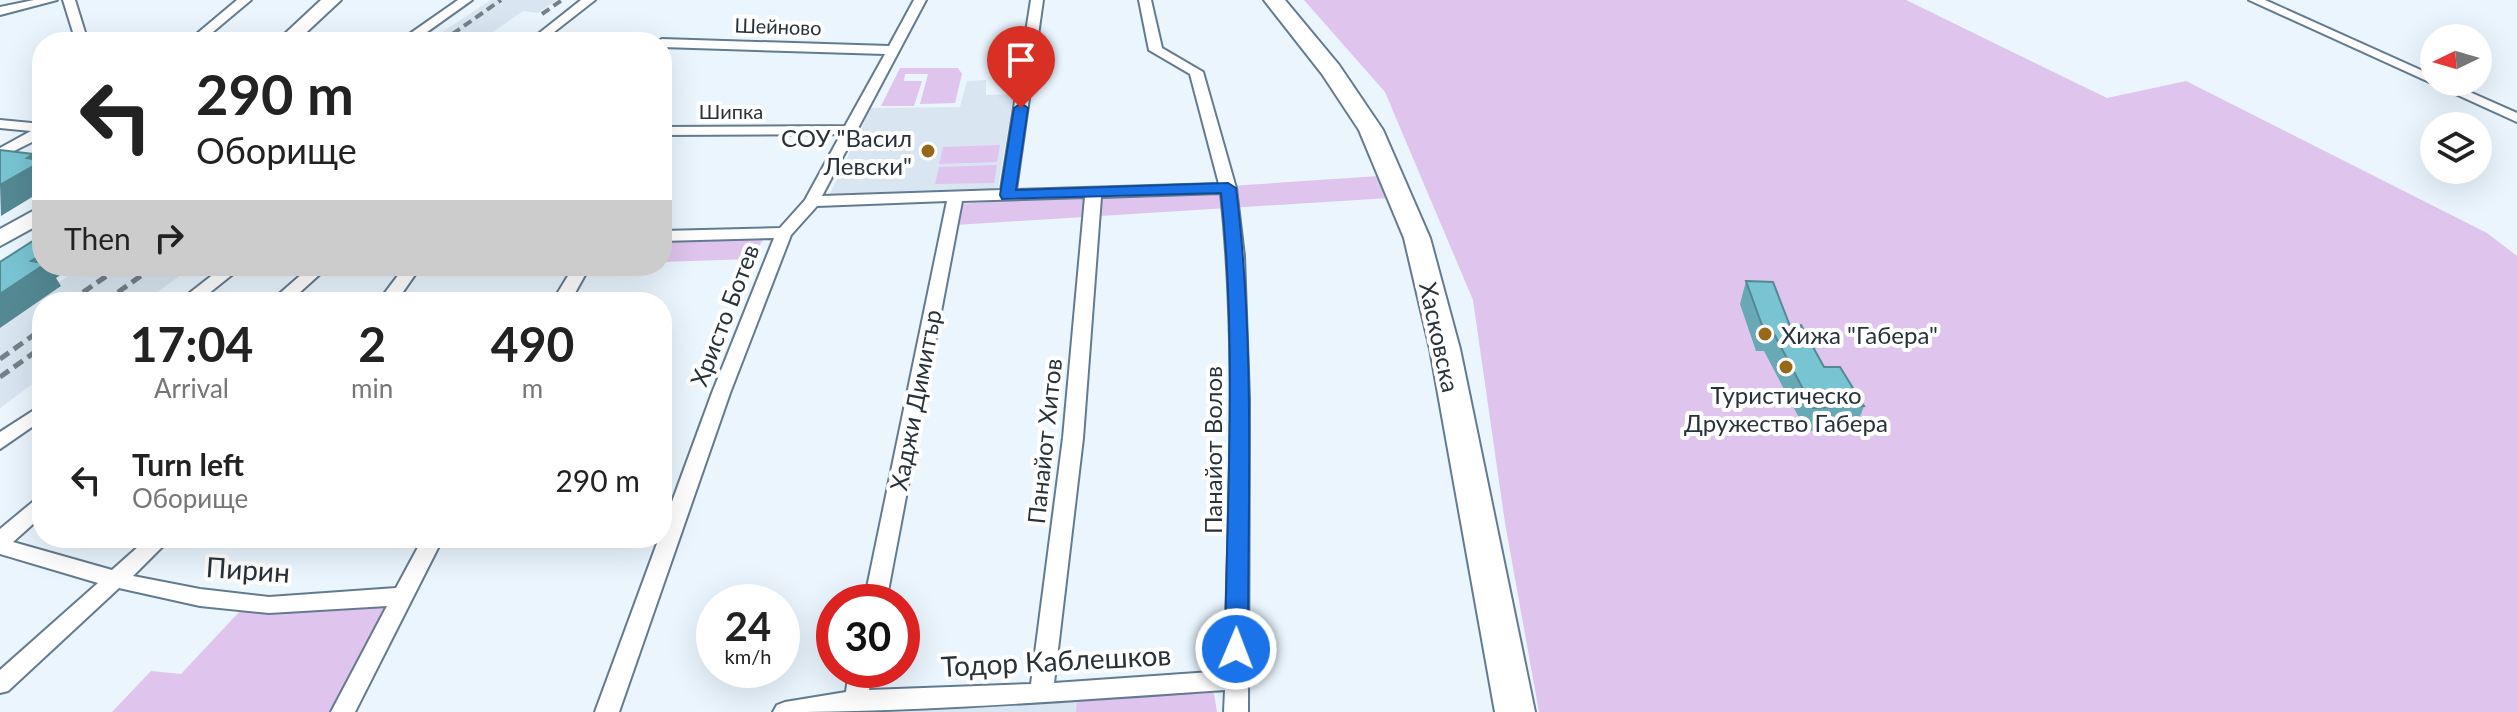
<!DOCTYPE html>
<html lang="en">
<head>
<meta charset="utf-8">
<style>
	:root { --surface:#fff; --page:#f6f6f6; --text:#222; --muted:#767676 }
	body { margin:0; font-family:Lato,sans-serif; background:var(--page); color:var(--text); height:100vh; display:flex; flex-direction:column; font-size:30px; white-space:nowrap }
	* { box-sizing:border-box; margin:0 }
	p { font-size:26px; color:var(--muted) }
	.icon { flex:none; width:44px; height:44px; fill:none; stroke:currentColor; stroke-width:2; stroke-linecap:round; stroke-linejoin:round }
	.map { position:relative; flex:1; overflow:hidden }
	.sheet { position:absolute; left:32px; top:292px; width:640px; height:256px; display:flex; flex-direction:column; background:var(--surface); border-radius:32px; box-shadow:0 8px 32px #0002 }
	.sheet>* { flex:none }
	.top-card { position:absolute; left:32px; top:32px; width:640px; height:244px; border-radius:32px; box-shadow:0 8px 32px #0002; background:#fff; color:var(--text); overflow:hidden }
	.needle { width:52px; rotate:265deg }
	.controls { position:absolute; left:2420px; top:24px; display:grid; gap:16px }
	.controls a { display:grid; place-items:center; width:72px; height:72px; border-radius:50%; background:var(--surface); box-shadow:0 8px 32px #0002; font-size:40px }
	.speed { position:absolute; left:696px; top:584px; display:flex; gap:16px; font-size:40px; font-weight:700; text-align:center }
	.speed>* { display:grid; place-content:center; width:104px; height:104px; border-radius:50%; background:var(--surface); box-shadow:0 8px 32px #0002; line-height:1 }
	.speed small { font-size:20px; font-weight:400 }
	.speed .limit { border:12px solid #d22; background:#fff; color:#111 }
	.pin { position:absolute; display:grid; place-items:center; width:68px; height:68px; color:#fff; margin:-82px -34px; border-radius:50% 50% 50% 0; rotate:-45deg; box-shadow:0 0 8px #0007 }
	.pin .icon { rotate:45deg }
	.me { position:absolute; width:88px; margin:-44px; rotate:1deg; stroke-linejoin:round; filter:drop-shadow(0 0 6px #0008) }
	.turn { display:flex; align-items:center; gap:28px; height:168px; padding:0 32px; font-size:36px }
	.turn .icon { width:104px; height:104px; stroke-width:2.5 }
	.turn b { display:block; font-size:56px; line-height:68px }
	.then { display:flex; align-items:center; height:76px; padding:0 32px; background:#0003; gap:16px; font-size:30px }
	.eta { display:flex; justify-content:space-evenly; align-items:center; height:136px; text-align:center }
	.eta b { font-size:48px; font-weight:700; line-height:56px }
	ul { padding:0; list-style:none }
	li { display:flex; align-items:center; gap:24px; height:104px; padding:0 32px }
	li div { flex:1 }
	li b { display:block; font-size:30px }
	li em { font-style:normal }
	.map>svg:first-child { display:block }
	.built { fill:#d9e6f1 }
	.green { fill:#dfc4ee }
	.lines { fill:none; stroke-linecap:round; stroke-linejoin:round }
	.street-casing { stroke:#637b90; stroke-width:4 }
	.secondary-casing { stroke:#637b90; stroke-width:4 }
	.primary-casing { stroke:#637b90; stroke-width:4 }
	.street { fill:#fff; fill-rule:evenodd }
	.secondary { fill:#fff; fill-rule:evenodd }
	.primary { fill:#fff; fill-rule:evenodd }
	.rail-far1 { stroke:#768089; stroke-width:4; stroke-dasharray:9 5; stroke-linecap:butt }
	.rail { stroke:#768089; stroke-width:5; stroke-dasharray:11 6; stroke-linecap:butt }
	.wall { fill:#67a9b5 }
	.shaded-wall { fill:#548994 }
	.building { fill:#78c4d3; stroke:#548994; stroke-width:2 }
	.route { fill:#1a73e8; stroke:#114b97; stroke-width:2 }
	.poi-dot { fill:#966817; stroke:#fff; stroke-width:3 }
	.labels { text-anchor:middle; dominant-baseline:central; stroke-width:8; stroke-linejoin:round; paint-order:stroke }
	.far-street-label { font-size:20px; fill:#28323b; stroke:#fff }
	.poi-label { font-size:24px; fill:#28323b; stroke:#fff; text-anchor:end }
	.street-label { font-size:24px; fill:#28323b; stroke:#fff }
	.near-street-label { font-size:28px; fill:#28323b; stroke:#fff }
</style>
</head>
<body>
<div class="map">
<svg width="2517" height="712" viewBox="0 0 2517 712">
	<rect width="100%" height="100%" fill="#eaf5fe"/>
	<!-- built -->
	<g class="built">
		<polygon points="491,0 557,0 538,13 523,11 479,42 427,42"/>
		<polygon points="986,80 986,95 1014,94 997,193 828,198 871,108 960,107 967,81"/>
		<polygon points="83,266 193,266 144,302 42,302 42,377 0,408 0,328 60,287 55,285"/>
		<polygon points="1077,692 1076,712 814,712 839,707"/>
	</g>
	<!-- green -->
	<g class="green">
		<polygon points="1304,0 1906,0 2107,98 2186,81 2487,233 2517,256 2517,712 1539,712 1505,523 1473,300 1385,92"/>
		<polygon points="900,68 958,68 962,74 955,103 920,104 928,74 905,74 904,81 922,81 914,106 881,106"/>
		<polygon points="1000,145 997,162 939,164 943,147"/>
		<polygon points="997,165 994,183 935,184 939,167"/>
		<polygon points="1379,176 1389,198 955,225 959,204"/>
		<polygon points="767,233 751,259 662,262 662,236"/>
		<polygon points="249,266 570,266 355,271 246,268"/>
		<polygon points="390,605 331,712 112,712 151,671 181,674 241,610 280,612"/>
		<polygon points="1212,682 1217,712 1076,712 1077,692"/>
	</g>
	<g class="lines">
		<!-- street casing -->
		<g class="street-casing">
			<g id="street">
				<polygon points="34,0 57,0 0,15 0,7"/>
				<polygon points="63,0 75,0 88,42 76,42"/>
				<polygon points="237,0 251,0 201,42 187,42"/>
				<polygon points="458,0 472,0 413,42 398,42"/>
				<polygon points="581,0 595,0 549,36 623,38 629,42 528,42"/>
				<path d="M914,0H926L822,196L1001,190L1031,0H1043L1016,190L1219,184L1190,74L1149,50L1139,0H1151L1162,48L1203,72L1236,188L1244,256L1249,399L1248,712H1224L1225,690C1074,700 923,712 773,712L777,705L785,702L846,692L849,670H873L869,690L1031,684L1063,438L1085,197L962,201L886,602H864L947,201L817,206L791,235L730,393L619,712H595L659,538H662V529L712,393L774,238L662,241V231L780,228L805,200L841,134L662,135V127L845,126L885,54L662,47V42H656L662,39L889,46ZM1221,193C1238,351 1228,512 1225,671L1054,683L1083,438L1101,197Z"/>
				<polygon points="2249,0 2265,0 2434,76 2434,82 2447,82 2517,113 2517,122"/>
				<polygon points="0,120 42,124 42,137 0,158 0,148 31,131 0,128"/>
				<polygon points="224,266 243,266 198,302 178,302"/>
				<polygon points="311,266 329,266 289,302 270,302"/>
				<polygon points="405,266 421,266 396,302 378,302"/>
				<polygon points="574,266 590,266 570,302 552,302"/>
				<polygon points="42,405 42,420 0,449 0,432"/>
				<polygon points="42,498 42,516 13,542 112,570 148,538 171,538 133,576 200,589 269,597 396,588 423,538 443,538 355,712 331,712 387,606 269,613 200,606 119,588 8,691 0,693 0,670 98,583 0,554 0,529 35,500"/>
			</g>
		</g>
		<!-- secondary casing -->
		<g class="secondary-casing">
			<g id="secondary">
				<polygon points="321,0 341,0 296,42 276,42"/>
				<polygon points="42,206 42,223 0,246 0,229"/>
			</g>
		</g>
		<!-- primary casing -->
		<g class="primary-casing">
			<polygon id="primary" points="1264,0 1285,0 1339,65 1383,130 1430,238 1460,349 1535,712 1495,712 1430,349 1404,238 1359,130 1322,74"/>
		</g>
		<!-- street -->
		<use href="#street" class="street"/>
		<!-- secondary -->
		<use href="#secondary" class="secondary"/>
		<!-- primary -->
		<use href="#primary" class="primary"/>
		<!-- rail-far1 -->
		<g class="rail-far1">
			<polyline points="542,14 562,0"/>
			<polyline points="441,42 501,0"/>
		</g>
		<!-- rail -->
		<g class="rail">
			<polyline points="69,302 121,266"/>
			<polyline points="104,302 155,266"/>
			<polyline points="0,359 42,329"/>
			<polyline points="0,377 42,347"/>
		</g>
	</g>
	<!-- wall -->
	<polygon class="wall" points="1746,281 1790,326 1824,367 1864,406 1855,430 1806,431 1764,351 1756,351 1740,304"/>
	<!-- shaded-wall -->
	<g class="shaded-wall">
		<polygon points="33,154 39,163 42,161 42,191 1,216 0,185 27,158"/>
		<polygon points="42,254 42,266 73,266 56,278 61,286 0,328 0,294 31,261"/>
	</g>
	<!-- building -->
	<g class="building">
		<polygon points="0,150 33,154 27,158 42,161 0,185"/>
		<polygon points="42,235 42,254 31,261 42,263 42,266 0,294 0,262"/>
		<polygon points="1746,281 1773,282 1790,326 1801,325 1824,367 1840,367 1864,406 1813,408 1771,328 1763,328"/>
	</g>
	<!-- route -->
	<path class="route" d="M1021,103L1028,108L1016,190L1228,183L1236,188C1255,340 1248,495 1248,649L1244,655L1236,658L1228,655L1225,649C1227,497 1237,344 1221,193L1002,199L1000,195L1014,108Z"/>
	<!-- markers -->
	<g class="poi-dot">
		<circle cx="928" cy="151" r="8"/>
		<circle cx="1765" cy="334" r="8"/>
		<circle cx="1786" cy="367" r="8"/>
	</g>
	<g class="labels">
		<!-- far-street labels -->
		<g class="far-street-label">
			<text transform="translate(778 26) rotate(2)">Шейново</text>
			<text x="731" y="111">Шипка</text>
		</g>
		<!-- poi labels -->
		<g class="poi-label">
			<text x="912" y="137">СОУ "Васил<tspan x="912" dy="28">Левски"</tspan></text>
			<text x="1781" y="334" text-anchor="start">Хижа "Габера"</text>
			<text x="1786" y="394" text-anchor="middle">Туристическо<tspan x="1786" dy="28">Дружество Габера</tspan></text>
		</g>
		<!-- street labels -->
		<g class="street-label">
			<text transform="translate(724 315) rotate(-69)">Христо Ботев</text>
			<text transform="translate(1440 337) rotate(78)">Хасковска</text>
			<text transform="translate(915 400) rotate(-79)">Хаджи Димитър</text>
			<text transform="translate(1044 441) rotate(-84)">Панайот Хитов</text>
			<text transform="translate(1212 450) rotate(-90)">Панайот Волов</text>
		</g>
		<!-- near-street labels -->
		<g class="near-street-label">
			<text transform="translate(248 569) rotate(4)">Пирин</text>
			<text transform="translate(1056 660) rotate(-3)">Тодор Каблешков</text>
		</g>
	</g>
</svg>
<div class="controls">
<a><svg class="needle" viewBox="-14 -14 28 28"><path d="M0-13l5 13h-10z" fill="#e53935"/><path d="M0 13l5-13h-10z" fill="#767676"/></svg></a>
<a><svg class="icon" aria-label="layers" viewBox="0 0 24 24"><path d="M12 4l9 5-9 5-9-5zM3 14l9 5 9-5"/></svg></a>
</div>
<div class="speed"><div>24<small>km/h</small></div><div class="limit">30</div></div>
<div class="pin" style="left:1021px;top:108px;background:#d93025"><svg class="icon" aria-label="arrive" viewBox="0 0 24 24"><path d="M6 21V4h12l-3 4 3 4H6"/></svg></div>
<svg class="me" style="left:1236px;top:649px" viewBox="-20 -20 40 40"><circle r="17" fill="#1a73e8" stroke="#fff" stroke-width="3"/><path d="M0-11L8 9 0 5-8 9z" fill="#fff"/></svg>
<div class="top-card">
<div class="turn"><svg class="icon" aria-label="left" viewBox="0 0 24 24"><path d="M17 20v-9H6M10 6l-5 5 5 5"/></svg><div><b>290 m</b>Оборище</div></div>
<div class="then">Then<svg class="icon" aria-label="right" viewBox="0 0 24 24"><path d="M7 20v-9h11M14 6l5 5-5 5"/></svg></div>
</div>
<section class="sheet">
<div class="eta">
<div><b>17:04</b><p>Arrival</p></div>
<div><b>2</b><p>min</p></div>
<div><b>490</b><p>m</p></div>
</div>
<ul>
<li><svg class="icon" aria-label="left" viewBox="0 0 24 24"><path d="M17 20v-9H6M10 6l-5 5 5 5"/></svg><div><b>Turn left</b><p>Оборище</p></div><em>290 m</em></li>
</ul>
</section>
</div>
</body>
</html>
